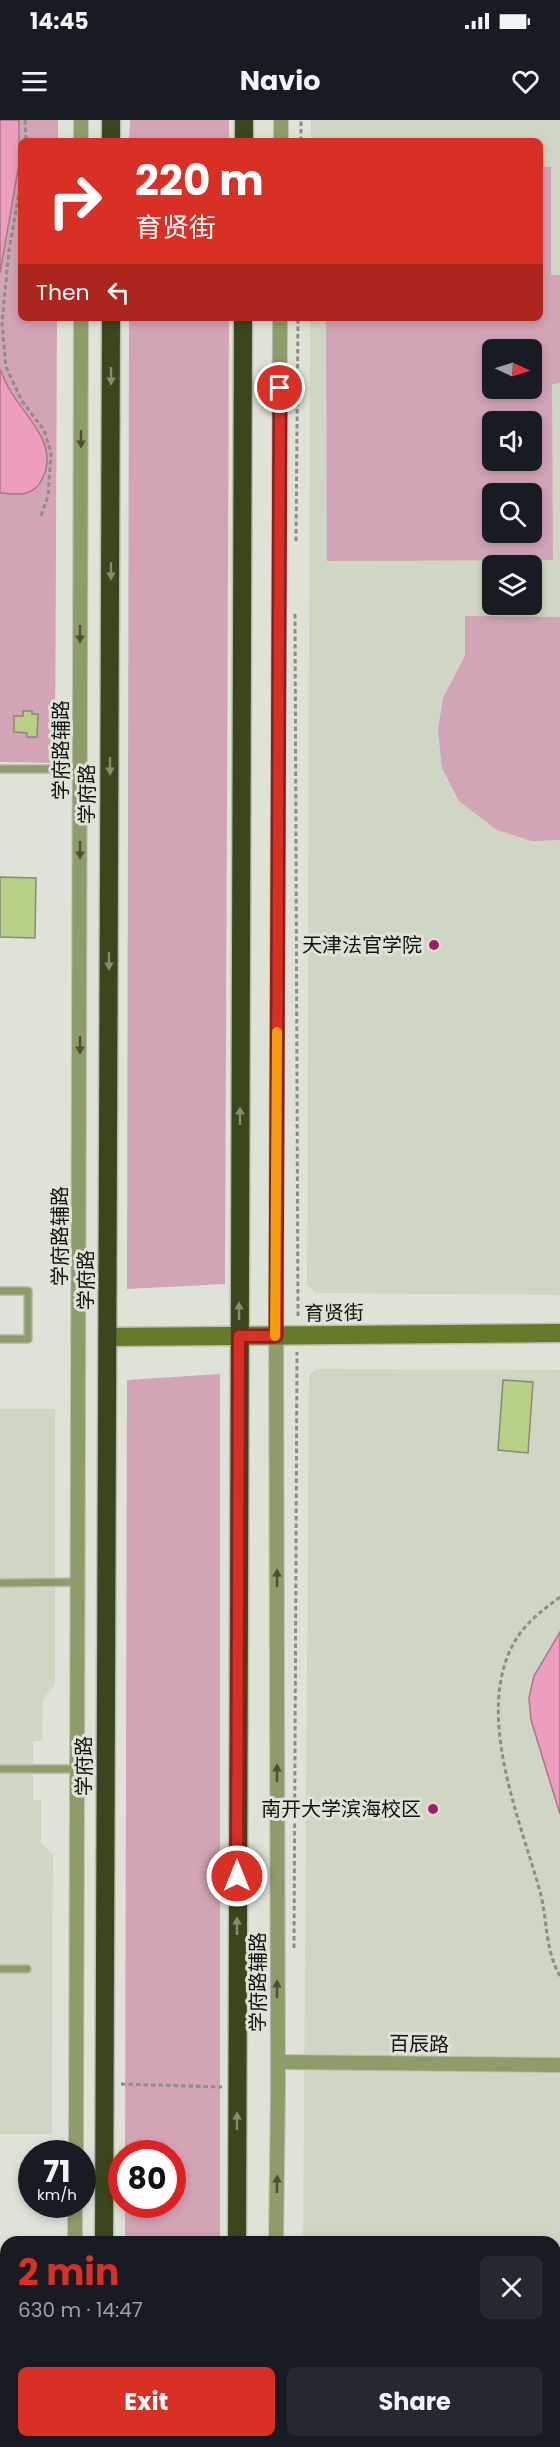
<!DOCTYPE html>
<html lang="en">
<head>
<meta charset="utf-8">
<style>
	:root { --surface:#171b24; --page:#242831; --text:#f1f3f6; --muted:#9ea1a6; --accent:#d93025 }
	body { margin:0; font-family:Poppins,"Noto Sans SC",sans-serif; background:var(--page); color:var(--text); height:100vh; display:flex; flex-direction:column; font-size:22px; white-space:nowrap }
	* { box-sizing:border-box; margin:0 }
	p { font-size:20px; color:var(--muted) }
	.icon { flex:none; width:33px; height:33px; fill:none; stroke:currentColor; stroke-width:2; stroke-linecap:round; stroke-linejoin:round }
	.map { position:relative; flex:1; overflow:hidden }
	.panel { position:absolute; left:0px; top:2116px; width:561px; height:212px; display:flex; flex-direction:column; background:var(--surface); border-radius:18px 18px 0 0; box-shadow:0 3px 9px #0003 }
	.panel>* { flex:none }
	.banner { position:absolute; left:18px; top:18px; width:525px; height:183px; border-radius:9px; box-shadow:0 3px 9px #0003; background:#d93025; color:#fff; overflow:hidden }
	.needle { width:39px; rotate:94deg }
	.controls { position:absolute; left:482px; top:219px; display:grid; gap:12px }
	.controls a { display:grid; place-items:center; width:60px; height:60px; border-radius:9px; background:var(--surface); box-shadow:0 3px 9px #0003; font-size:30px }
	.speed { position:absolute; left:18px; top:2020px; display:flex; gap:12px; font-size:30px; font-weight:700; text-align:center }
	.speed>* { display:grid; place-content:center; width:78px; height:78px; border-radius:50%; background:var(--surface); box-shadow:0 3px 9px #0003; line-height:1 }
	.speed small { font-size:15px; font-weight:400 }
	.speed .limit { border:9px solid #d22; background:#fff; color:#111 }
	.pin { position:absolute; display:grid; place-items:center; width:51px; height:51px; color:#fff; margin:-26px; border:3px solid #fff; border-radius:50%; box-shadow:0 2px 6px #0007 }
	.me { position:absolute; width:66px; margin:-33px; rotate:0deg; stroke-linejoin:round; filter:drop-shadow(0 0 4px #0008) }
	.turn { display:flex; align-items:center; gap:21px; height:126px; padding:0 18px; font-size:27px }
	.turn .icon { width:78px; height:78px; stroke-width:2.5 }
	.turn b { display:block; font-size:42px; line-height:51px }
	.then { display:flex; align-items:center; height:57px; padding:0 18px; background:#0003; gap:12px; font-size:22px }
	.round { display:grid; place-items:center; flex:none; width:63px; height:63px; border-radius:9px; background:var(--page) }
	.overview { display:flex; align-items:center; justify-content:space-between; height:102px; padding:0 18px }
	h1 { font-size:36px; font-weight:700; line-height:45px; color:var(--accent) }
	.button { display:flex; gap:12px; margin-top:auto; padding:12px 18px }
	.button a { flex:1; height:69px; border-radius:9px; background:var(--accent); color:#fff; font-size:24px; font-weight:700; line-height:69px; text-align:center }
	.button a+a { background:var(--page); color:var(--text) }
	.status { display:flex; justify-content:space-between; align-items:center; height:42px; padding:0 30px; background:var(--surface); direction:ltr }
	.status svg { height:16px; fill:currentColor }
	header { display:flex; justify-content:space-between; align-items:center; height:78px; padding:0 18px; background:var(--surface); font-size:27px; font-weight:700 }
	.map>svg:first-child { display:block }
	.built { fill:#cfd6c4; fill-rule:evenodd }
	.green { fill:#d3a3b6; fill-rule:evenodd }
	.water { fill:#ed9ebf; stroke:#ab748a; stroke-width:1.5 }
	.building { fill:#b7d085; stroke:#86897f; stroke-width:1.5 }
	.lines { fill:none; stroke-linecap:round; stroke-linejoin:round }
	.lane-casing { stroke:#babdb3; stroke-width:10 }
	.street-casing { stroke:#babdb3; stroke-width:16 }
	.secondary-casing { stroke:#babdb3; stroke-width:21 }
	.highway-casing { stroke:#babdb3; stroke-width:21 }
	.path { stroke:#8b8e85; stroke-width:3; stroke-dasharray:4.5 3; stroke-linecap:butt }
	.lane { stroke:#8c9d6a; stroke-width:7 }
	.street { stroke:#8c9d6a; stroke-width:14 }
	.secondary { stroke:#647b29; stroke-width:18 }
	.highway { stroke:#3a471d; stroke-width:18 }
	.oneway { fill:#848d71 }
	.oneway2 { fill:#485137 }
	.route-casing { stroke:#8d1f18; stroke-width:15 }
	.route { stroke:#d93025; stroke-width:10 }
	.slow { stroke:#f59e0b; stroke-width:10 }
	.poi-dot { fill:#a41d68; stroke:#dfe3d7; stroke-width:2 }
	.labels { text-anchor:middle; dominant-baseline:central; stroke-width:6; stroke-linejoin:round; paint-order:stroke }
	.street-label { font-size:20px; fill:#10120e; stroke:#dfe3d7 }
	.poi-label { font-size:20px; fill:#10120e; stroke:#dfe3d7; text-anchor:end }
</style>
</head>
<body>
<div class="status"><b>14:45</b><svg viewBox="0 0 49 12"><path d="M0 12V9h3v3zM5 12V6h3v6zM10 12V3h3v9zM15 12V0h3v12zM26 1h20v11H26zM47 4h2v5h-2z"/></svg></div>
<header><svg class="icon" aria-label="menu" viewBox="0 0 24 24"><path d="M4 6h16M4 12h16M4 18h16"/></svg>Navio<svg class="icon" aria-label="heart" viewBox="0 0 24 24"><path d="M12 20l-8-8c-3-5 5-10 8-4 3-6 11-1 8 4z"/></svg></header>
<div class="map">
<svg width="560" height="2327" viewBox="0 0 560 2327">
	<rect width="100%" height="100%" fill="#dfe3d7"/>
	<!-- built -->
	<g class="built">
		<path d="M311,0H560V1175L317,1173L307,1165L310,198H540V21H311ZM492,230H531V268H492ZM492,302H531V340H492ZM492,374H531V412H492ZM492,446H531V484H492Z"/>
		<polygon points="316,1249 560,1250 560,2327 301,2327 301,2322 555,2322 555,2122 303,2122 309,1256"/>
		<polygon points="0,1289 55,1289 55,1565 43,1579 42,1621 33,1621 33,1680 41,1680 41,1723 53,1735 52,2014 0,2014"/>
	</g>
	<!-- green -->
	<g class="green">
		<polygon points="0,0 58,0 58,21 21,21 21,198 57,198 55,643 0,642"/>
		<polygon points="130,0 229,0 229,21 129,21"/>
		<path d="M540,47H551V155H560V263L552,264L553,440L327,441L326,198H540ZM492,230H531V268H492ZM492,302H531V340H492ZM492,374H531V412H492Z"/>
		<polygon points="129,198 229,198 225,1164 127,1169"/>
		<polygon points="465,496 560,497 560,720 532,721 497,710 459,681 442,648 438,610 443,578 465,536"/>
		<polygon points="220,1254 220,2122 125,2122 125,2085 172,2085 172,2034 125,2034 127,1260"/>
		<rect x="124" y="2322" width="96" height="5"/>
	</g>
	<!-- water -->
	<g class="water">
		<polygon points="0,0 19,0 19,44 0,153"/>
		<path d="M0,249C3,256 6,264 10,270C25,297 59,323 43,357C35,377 19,375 0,373Z"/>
		<polygon points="560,1512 560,1694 531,1600 529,1578 534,1556"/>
	</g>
	<!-- building -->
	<g class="building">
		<polygon points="23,591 32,591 32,594 38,594 37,617 27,617 27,613 14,612 14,596 23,596"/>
		<polygon points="0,757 36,758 35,818 0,817"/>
		<polygon points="503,1260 533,1262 528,1333 498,1330"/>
		<polygon points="0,2220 6,2220 6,2267 0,2271"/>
	</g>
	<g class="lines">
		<!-- lane casing -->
		<g class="lane-casing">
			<g id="lane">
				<polyline points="0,649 80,649"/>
				<polyline points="0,1171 28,1171 28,1219 0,1219"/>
				<polyline points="0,1463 78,1462"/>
				<polyline points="0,1649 77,1649"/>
				<polyline points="0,1849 27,1849"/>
			</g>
		</g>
		<!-- street casing -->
		<g class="street-casing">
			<g id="street">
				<polyline points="81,21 81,0"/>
				<polyline points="281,21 281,0"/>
				<polyline points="278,1942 560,1945"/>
				<polyline points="76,2034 81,198"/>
				<polyline points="75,2122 75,2085"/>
				<polyline points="276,2122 278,1968 276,1174 280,198"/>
				<polyline points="75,2327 75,2322"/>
				<polyline points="273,2327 273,2322"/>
			</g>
		</g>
		<!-- secondary casing -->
		<g class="secondary-casing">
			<polyline id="secondary" points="108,1217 560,1213"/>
		</g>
		<!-- highway casing -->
		<g class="highway-casing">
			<g id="highway">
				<polyline points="111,0 111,21"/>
				<polyline points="244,21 244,0"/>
				<polyline points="104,2122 111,198"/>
				<polyline points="237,2122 243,198"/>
				<polyline points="237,2322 237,2327"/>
				<polyline points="104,2327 104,2322"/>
			</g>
		</g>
		<!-- path -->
		<g class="path">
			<polyline points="25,0 26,21"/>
			<polyline points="301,21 301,0"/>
			<polyline points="21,61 9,130 2,203 6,247 22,281 44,310 51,333 48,376 41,396"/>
			<polyline points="296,421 298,198"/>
			<polyline points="295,494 298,1198"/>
			<path d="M560,1477C543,1490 526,1502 515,1521C474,1591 519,1697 539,1768C548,1798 544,1828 560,1856"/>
			<polyline points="294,1828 297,1232"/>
			<polyline points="121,1964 222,1967"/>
			<polyline points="290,2327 290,2322"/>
		</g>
		<!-- lane -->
		<use href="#lane" class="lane"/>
		<!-- street -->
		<use href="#street" class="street"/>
		<!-- secondary -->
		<use href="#secondary" class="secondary"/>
		<!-- highway -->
		<use href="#highway" class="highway"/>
	</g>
	<!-- one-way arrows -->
	<defs><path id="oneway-solid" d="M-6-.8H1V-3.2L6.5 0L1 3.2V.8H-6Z" transform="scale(1.5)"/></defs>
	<g class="oneway">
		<use href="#oneway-solid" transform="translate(111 256) rotate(90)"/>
		<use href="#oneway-solid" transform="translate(111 451) rotate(90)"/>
		<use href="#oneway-solid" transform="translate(110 646) rotate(90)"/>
		<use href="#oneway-solid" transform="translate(109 841) rotate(90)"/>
		<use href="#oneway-solid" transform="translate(240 996) rotate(-90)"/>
		<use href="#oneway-solid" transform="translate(239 1191) rotate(-90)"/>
		<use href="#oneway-solid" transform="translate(237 1806) rotate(-90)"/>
		<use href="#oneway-solid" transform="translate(237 2001) rotate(-90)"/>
	</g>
	<g class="oneway2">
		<use href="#oneway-solid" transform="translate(81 319) rotate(90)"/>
		<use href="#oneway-solid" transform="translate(80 514) rotate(90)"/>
		<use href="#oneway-solid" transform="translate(80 730) rotate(90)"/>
		<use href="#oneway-solid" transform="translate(80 925) rotate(90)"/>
		<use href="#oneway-solid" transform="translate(277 1458) rotate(-90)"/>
		<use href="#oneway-solid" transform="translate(277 1653) rotate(-90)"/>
		<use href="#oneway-solid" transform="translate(277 1869) rotate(-90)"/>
		<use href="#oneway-solid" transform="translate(277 2064) rotate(-89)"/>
	</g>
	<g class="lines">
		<!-- route casing -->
		<g class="route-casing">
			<polyline id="route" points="237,1756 239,1216 276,1216 280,268"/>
		</g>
		<!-- route -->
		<use href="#route" class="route"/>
		<!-- slow -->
		<polyline class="slow" points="275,1216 277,912"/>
	</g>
	<!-- markers -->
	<g class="poi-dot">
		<circle cx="434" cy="825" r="6"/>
		<circle cx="433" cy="1689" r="6"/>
	</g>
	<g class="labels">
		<!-- street labels -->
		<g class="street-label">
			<text transform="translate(61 630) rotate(-90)">学府路辅路</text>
			<text transform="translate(87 674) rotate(-90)">学府路</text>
			<text transform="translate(60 1116) rotate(-90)">学府路辅路</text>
			<text transform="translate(86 1160) rotate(-90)">学府路</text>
			<text transform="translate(334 1193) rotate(-1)">育贤街</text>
			<text transform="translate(84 1646) rotate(-90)">学府路</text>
			<text transform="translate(258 1862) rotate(-90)">学府路辅路</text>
			<text transform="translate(419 1924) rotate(1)">百辰路</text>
		</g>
		<!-- poi labels -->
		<g class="poi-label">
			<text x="422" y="825">天津法官学院</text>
			<text x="421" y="1689">南开大学滨海校区</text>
		</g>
	</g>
</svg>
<div class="controls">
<a><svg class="needle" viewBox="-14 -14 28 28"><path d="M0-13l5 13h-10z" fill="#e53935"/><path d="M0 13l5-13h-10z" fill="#9ea1a6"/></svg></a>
<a><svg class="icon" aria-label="sound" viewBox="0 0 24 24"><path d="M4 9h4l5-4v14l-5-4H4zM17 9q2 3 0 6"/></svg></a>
<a><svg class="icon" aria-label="search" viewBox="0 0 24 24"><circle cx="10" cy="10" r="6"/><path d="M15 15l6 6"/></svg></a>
<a><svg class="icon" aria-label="layers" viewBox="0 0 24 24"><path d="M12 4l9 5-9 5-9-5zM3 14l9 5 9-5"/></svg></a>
</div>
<div class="speed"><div>71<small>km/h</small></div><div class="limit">80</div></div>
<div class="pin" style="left:280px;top:268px;background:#d93025"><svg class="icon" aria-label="arrive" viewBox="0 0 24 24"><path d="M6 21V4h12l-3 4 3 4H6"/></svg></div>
<svg class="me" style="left:237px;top:1756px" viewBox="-20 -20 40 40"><circle r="17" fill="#d93025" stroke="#fff" stroke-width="3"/><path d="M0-11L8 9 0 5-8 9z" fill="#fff"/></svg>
<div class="banner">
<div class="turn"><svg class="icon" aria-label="right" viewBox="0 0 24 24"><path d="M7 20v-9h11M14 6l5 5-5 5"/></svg><div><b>220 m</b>育贤街</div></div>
<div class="then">Then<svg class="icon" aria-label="left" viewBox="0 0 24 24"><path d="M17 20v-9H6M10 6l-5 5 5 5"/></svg></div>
</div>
<section class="panel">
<div class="overview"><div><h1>2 min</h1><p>630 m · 14:47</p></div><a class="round"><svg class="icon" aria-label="close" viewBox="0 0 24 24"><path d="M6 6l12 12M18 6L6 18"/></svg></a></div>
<div class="button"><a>Exit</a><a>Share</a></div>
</section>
</div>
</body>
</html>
